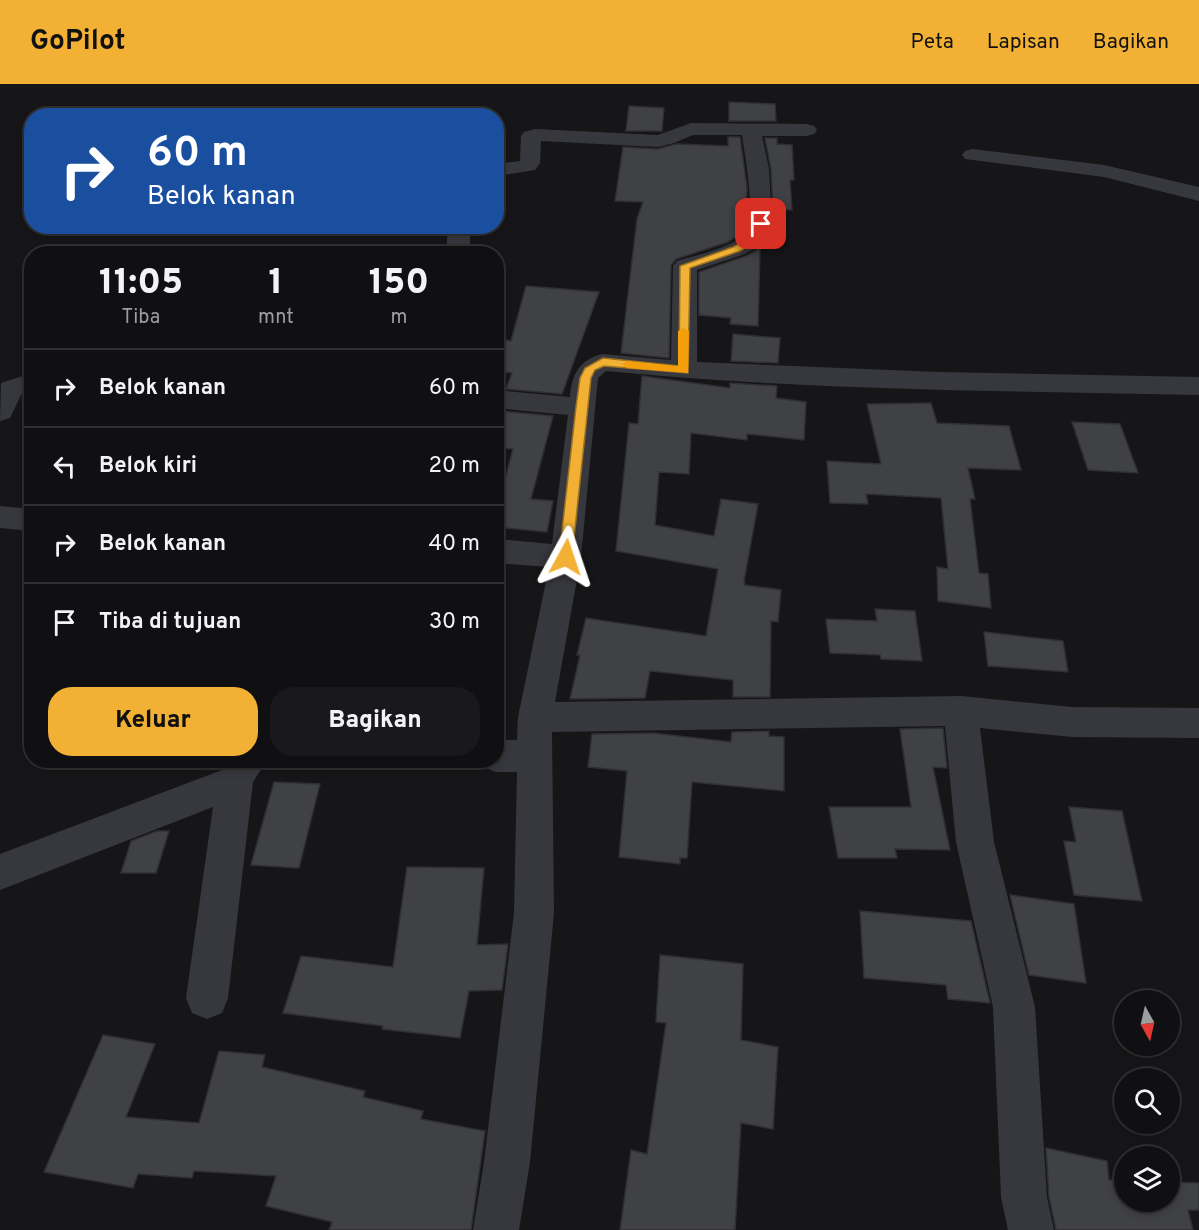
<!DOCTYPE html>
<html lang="id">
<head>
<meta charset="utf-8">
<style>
	:root { --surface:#101012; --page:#19191b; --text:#f1f3f6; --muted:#9c9d9f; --line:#303032; --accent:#f2b134 }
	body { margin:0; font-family:Overpass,sans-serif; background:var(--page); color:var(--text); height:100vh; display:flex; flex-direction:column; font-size:22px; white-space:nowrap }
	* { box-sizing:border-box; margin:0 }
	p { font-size:20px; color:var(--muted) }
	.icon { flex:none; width:33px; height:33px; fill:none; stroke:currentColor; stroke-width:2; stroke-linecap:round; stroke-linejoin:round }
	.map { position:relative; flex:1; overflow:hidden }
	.panel { position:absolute; left:24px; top:162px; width:480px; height:522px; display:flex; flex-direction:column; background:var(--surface); border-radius:24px; box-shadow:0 3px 9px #0003,0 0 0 2px var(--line) }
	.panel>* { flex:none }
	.guide { position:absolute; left:24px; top:24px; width:480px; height:126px; border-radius:24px; box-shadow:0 3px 9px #0003,0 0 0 2px var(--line); background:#1a4fa0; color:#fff; overflow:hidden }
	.needle { width:39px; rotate:172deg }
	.buttons { position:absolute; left:1114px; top:906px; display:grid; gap:12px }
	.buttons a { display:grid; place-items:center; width:66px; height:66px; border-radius:50%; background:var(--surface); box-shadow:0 3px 9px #0003,0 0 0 2px var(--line); font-size:30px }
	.pin { position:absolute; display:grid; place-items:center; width:51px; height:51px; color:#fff; margin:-26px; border-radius:12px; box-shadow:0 3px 9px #0006 }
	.me { position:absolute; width:66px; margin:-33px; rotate:5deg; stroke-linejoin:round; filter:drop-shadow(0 0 4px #0008) }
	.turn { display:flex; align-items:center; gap:21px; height:126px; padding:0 24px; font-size:27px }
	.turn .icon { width:78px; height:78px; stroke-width:2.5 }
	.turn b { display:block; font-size:42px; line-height:51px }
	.eta { display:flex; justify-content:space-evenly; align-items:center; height:102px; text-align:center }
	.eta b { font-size:36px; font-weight:800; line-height:42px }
	.action { display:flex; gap:12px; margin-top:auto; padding:12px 24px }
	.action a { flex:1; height:69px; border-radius:24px; background:var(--accent); color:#111; font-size:24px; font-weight:800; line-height:69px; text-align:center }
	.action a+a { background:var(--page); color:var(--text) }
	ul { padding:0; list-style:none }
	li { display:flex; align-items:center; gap:18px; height:78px; padding:0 24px; border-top:2px solid var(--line) }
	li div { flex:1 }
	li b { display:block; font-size:22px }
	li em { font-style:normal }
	header { display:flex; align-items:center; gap:36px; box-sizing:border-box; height:84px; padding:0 30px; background:var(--accent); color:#111 }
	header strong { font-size:28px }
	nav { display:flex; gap:33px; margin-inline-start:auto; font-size:21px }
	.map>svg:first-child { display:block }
	.building { fill:#404145; stroke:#303034; stroke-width:1.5 }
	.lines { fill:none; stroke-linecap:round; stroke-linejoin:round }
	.minor { fill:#37383d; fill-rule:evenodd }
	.route { fill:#f2b134; stroke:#9d7322; stroke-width:1.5 }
	.slow { fill:#f59e0b }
</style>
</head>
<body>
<header>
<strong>GoPilot</strong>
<nav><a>Peta</a><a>Lapisan</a><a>Bagikan</a></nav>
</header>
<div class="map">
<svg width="1199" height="1146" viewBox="0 0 1199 1146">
	<rect width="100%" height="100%" fill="#161618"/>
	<!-- building -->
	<g class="building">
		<polygon points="729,18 775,20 776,37 729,37"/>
		<polygon points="629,22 664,24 662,47 626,47"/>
		<polygon points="728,53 740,53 747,104 745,143 740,150 728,158 676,175 671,181 669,274 621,269 637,135 643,118 615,117 623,63 658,65 676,60 728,62"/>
		<polygon points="765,54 777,54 777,60 792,61 794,96 790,96 792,126 773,125 771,85"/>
		<polygon points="760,164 758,242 730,240 731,234 699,231 699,188 746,172"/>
		<polygon points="526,202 599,208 562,310 506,305 512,289 496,287 496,255 511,257"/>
		<polygon points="733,250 780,254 778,279 731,277"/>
		<polygon points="642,292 730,304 730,299 777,302 776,314 806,318 804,356 747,350 747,356 691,349 689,390 659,388 655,441 714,452 721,415 758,420 744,497 745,501 781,506 778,538 771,537 770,613 733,613 733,596 650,587 645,614 570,615 580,571 577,571 586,534 706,552 718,485 616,467 629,339 638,340"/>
		<polygon points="931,319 937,339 1009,342 1021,386 968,384 975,415 970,415 979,489 988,490 991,524 938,517 937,483 948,485 941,414 866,410 868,420 830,419 827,377 881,380 867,320"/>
		<polygon points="499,327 553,332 531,415 553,417 547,448 496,443 496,429 513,365 496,363 496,334"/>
		<polygon points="1072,338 1120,340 1138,389 1088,386"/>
		<polygon points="875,525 915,527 922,577 881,575 880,571 830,569 826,535 877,537"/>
		<polygon points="984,548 1063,557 1068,588 988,582"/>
		<polygon points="943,644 947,684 933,683 950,766 895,765 897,774 838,774 829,723 911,723 900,645"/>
		<polygon points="769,647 769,652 784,653 784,707 692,698 687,774 680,774 680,780 619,773 627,687 588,683 592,650 653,649 731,658 732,648"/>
		<polygon points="274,698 320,700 299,784 251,781"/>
		<polygon points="1069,723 1122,727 1142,817 1074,811 1064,757 1076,758"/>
		<polygon points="157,747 169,747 156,789 121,789 131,757"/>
		<polygon points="407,783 484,784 477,861 508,860 502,906 469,907 460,954 382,945 383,942 283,929 301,872 393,883"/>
		<polygon points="1010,811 1074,820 1086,899 1029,891"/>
		<polygon points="860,827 971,837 990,919 948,915 946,901 864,894"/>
		<polygon points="660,871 743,880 741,956 778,963 773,1045 741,1039 735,1146 620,1146 631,1066 647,1070 666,939 656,938"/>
		<polygon points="103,951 155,960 126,1033 199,1039 219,967 265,971 262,983 365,1007 363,1013 423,1027 421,1035 485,1047 471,1146 329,1146 332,1138 266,1122 276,1092 194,1087 192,1094 138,1090 133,1104 44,1088"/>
		<polygon points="1046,1064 1107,1077 1109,1096 1125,1096 1125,1118 1170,1118 1170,1098 1199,1099 1199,1126 1188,1126 1193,1146 1056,1146 1049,1113"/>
	</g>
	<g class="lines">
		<!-- minor -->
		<g class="minor">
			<path d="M691,39L807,40L814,42L817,46L814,50L807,52H762L769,85L772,140L759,162L745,170L697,186V278L939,288L1199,293V311C1001,307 803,306 606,287L598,294L581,473L555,618L961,612L1072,623L1199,624V654L1072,653L980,644L994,758L1035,923L1047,1113L1054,1146H1008L1001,1113L993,923L956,758L945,642L552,648L554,829L530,1078L519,1146H473L484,1078L514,829L517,688H496L483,683L480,676H496V656H517L518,633L549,483L496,479V455L552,460L568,331L496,324V306L570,313C572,290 579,276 602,270L671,276L673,182L677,177C694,172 730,164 742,152C758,136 745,73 742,51H693L674,59L658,63L541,57L540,79L535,86L496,92V80L520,77L521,52L524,48L535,45L658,51Z"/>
			<polygon points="972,65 1104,81 1199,103 1199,117 1104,93 965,75 962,71 965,67"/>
			<polygon points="448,142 470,142 470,170 446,170"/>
			<polygon points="32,289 32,307 21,311 10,334 0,337 1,299"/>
			<polygon points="0,422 32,425 32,447 0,444"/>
			<polygon points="227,676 267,676 253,698 228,914 222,929 207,935 192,929 186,914 213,723 0,806 0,770 222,686"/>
		</g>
	</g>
	<!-- route -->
	<polygon class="route" points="758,138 766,140 755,159 740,167 690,184 688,289 604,282 595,286 591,294 572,473 566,478 561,477 559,473 576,323 580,294 585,284 603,274 679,282 680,182 733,163 748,155"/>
	<!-- slow -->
	<polygon class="slow" points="683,244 689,247 688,289 627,284 622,280 627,277 678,282 678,247"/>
</svg>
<div class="buttons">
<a><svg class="needle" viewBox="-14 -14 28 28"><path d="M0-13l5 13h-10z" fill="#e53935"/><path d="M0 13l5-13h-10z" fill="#9c9d9f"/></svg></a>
<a><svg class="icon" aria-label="search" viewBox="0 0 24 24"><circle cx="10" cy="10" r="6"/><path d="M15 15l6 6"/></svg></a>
<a><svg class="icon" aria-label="layers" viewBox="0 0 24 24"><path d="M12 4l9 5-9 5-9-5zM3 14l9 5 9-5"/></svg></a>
</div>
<div class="pin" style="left:761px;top:140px;background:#d93025"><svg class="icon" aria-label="arrive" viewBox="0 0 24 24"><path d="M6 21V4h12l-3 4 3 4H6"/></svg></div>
<svg class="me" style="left:566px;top:473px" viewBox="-20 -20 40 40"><path d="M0-17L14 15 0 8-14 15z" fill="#f2b134" stroke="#fff" stroke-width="4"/></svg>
<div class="guide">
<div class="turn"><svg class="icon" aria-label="right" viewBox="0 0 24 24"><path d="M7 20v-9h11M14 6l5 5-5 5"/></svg><div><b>60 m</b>Belok kanan</div></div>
</div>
<section class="panel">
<div class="eta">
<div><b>11:05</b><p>Tiba</p></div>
<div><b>1</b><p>mnt</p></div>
<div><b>150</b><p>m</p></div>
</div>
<ul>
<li><svg class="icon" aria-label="right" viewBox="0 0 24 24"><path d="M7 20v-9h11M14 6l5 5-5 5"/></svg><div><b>Belok kanan</b></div><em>60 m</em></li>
<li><svg class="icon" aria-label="left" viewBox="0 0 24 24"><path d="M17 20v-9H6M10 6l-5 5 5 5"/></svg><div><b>Belok kiri</b></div><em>20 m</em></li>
<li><svg class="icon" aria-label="right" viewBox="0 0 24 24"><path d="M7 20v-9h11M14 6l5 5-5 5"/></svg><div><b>Belok kanan</b></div><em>40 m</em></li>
<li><svg class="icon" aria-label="arrive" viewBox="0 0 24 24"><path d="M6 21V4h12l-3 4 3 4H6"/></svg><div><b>Tiba di tujuan</b></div><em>30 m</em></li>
</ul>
<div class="action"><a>Keluar</a><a>Bagikan</a></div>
</section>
</div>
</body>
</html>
